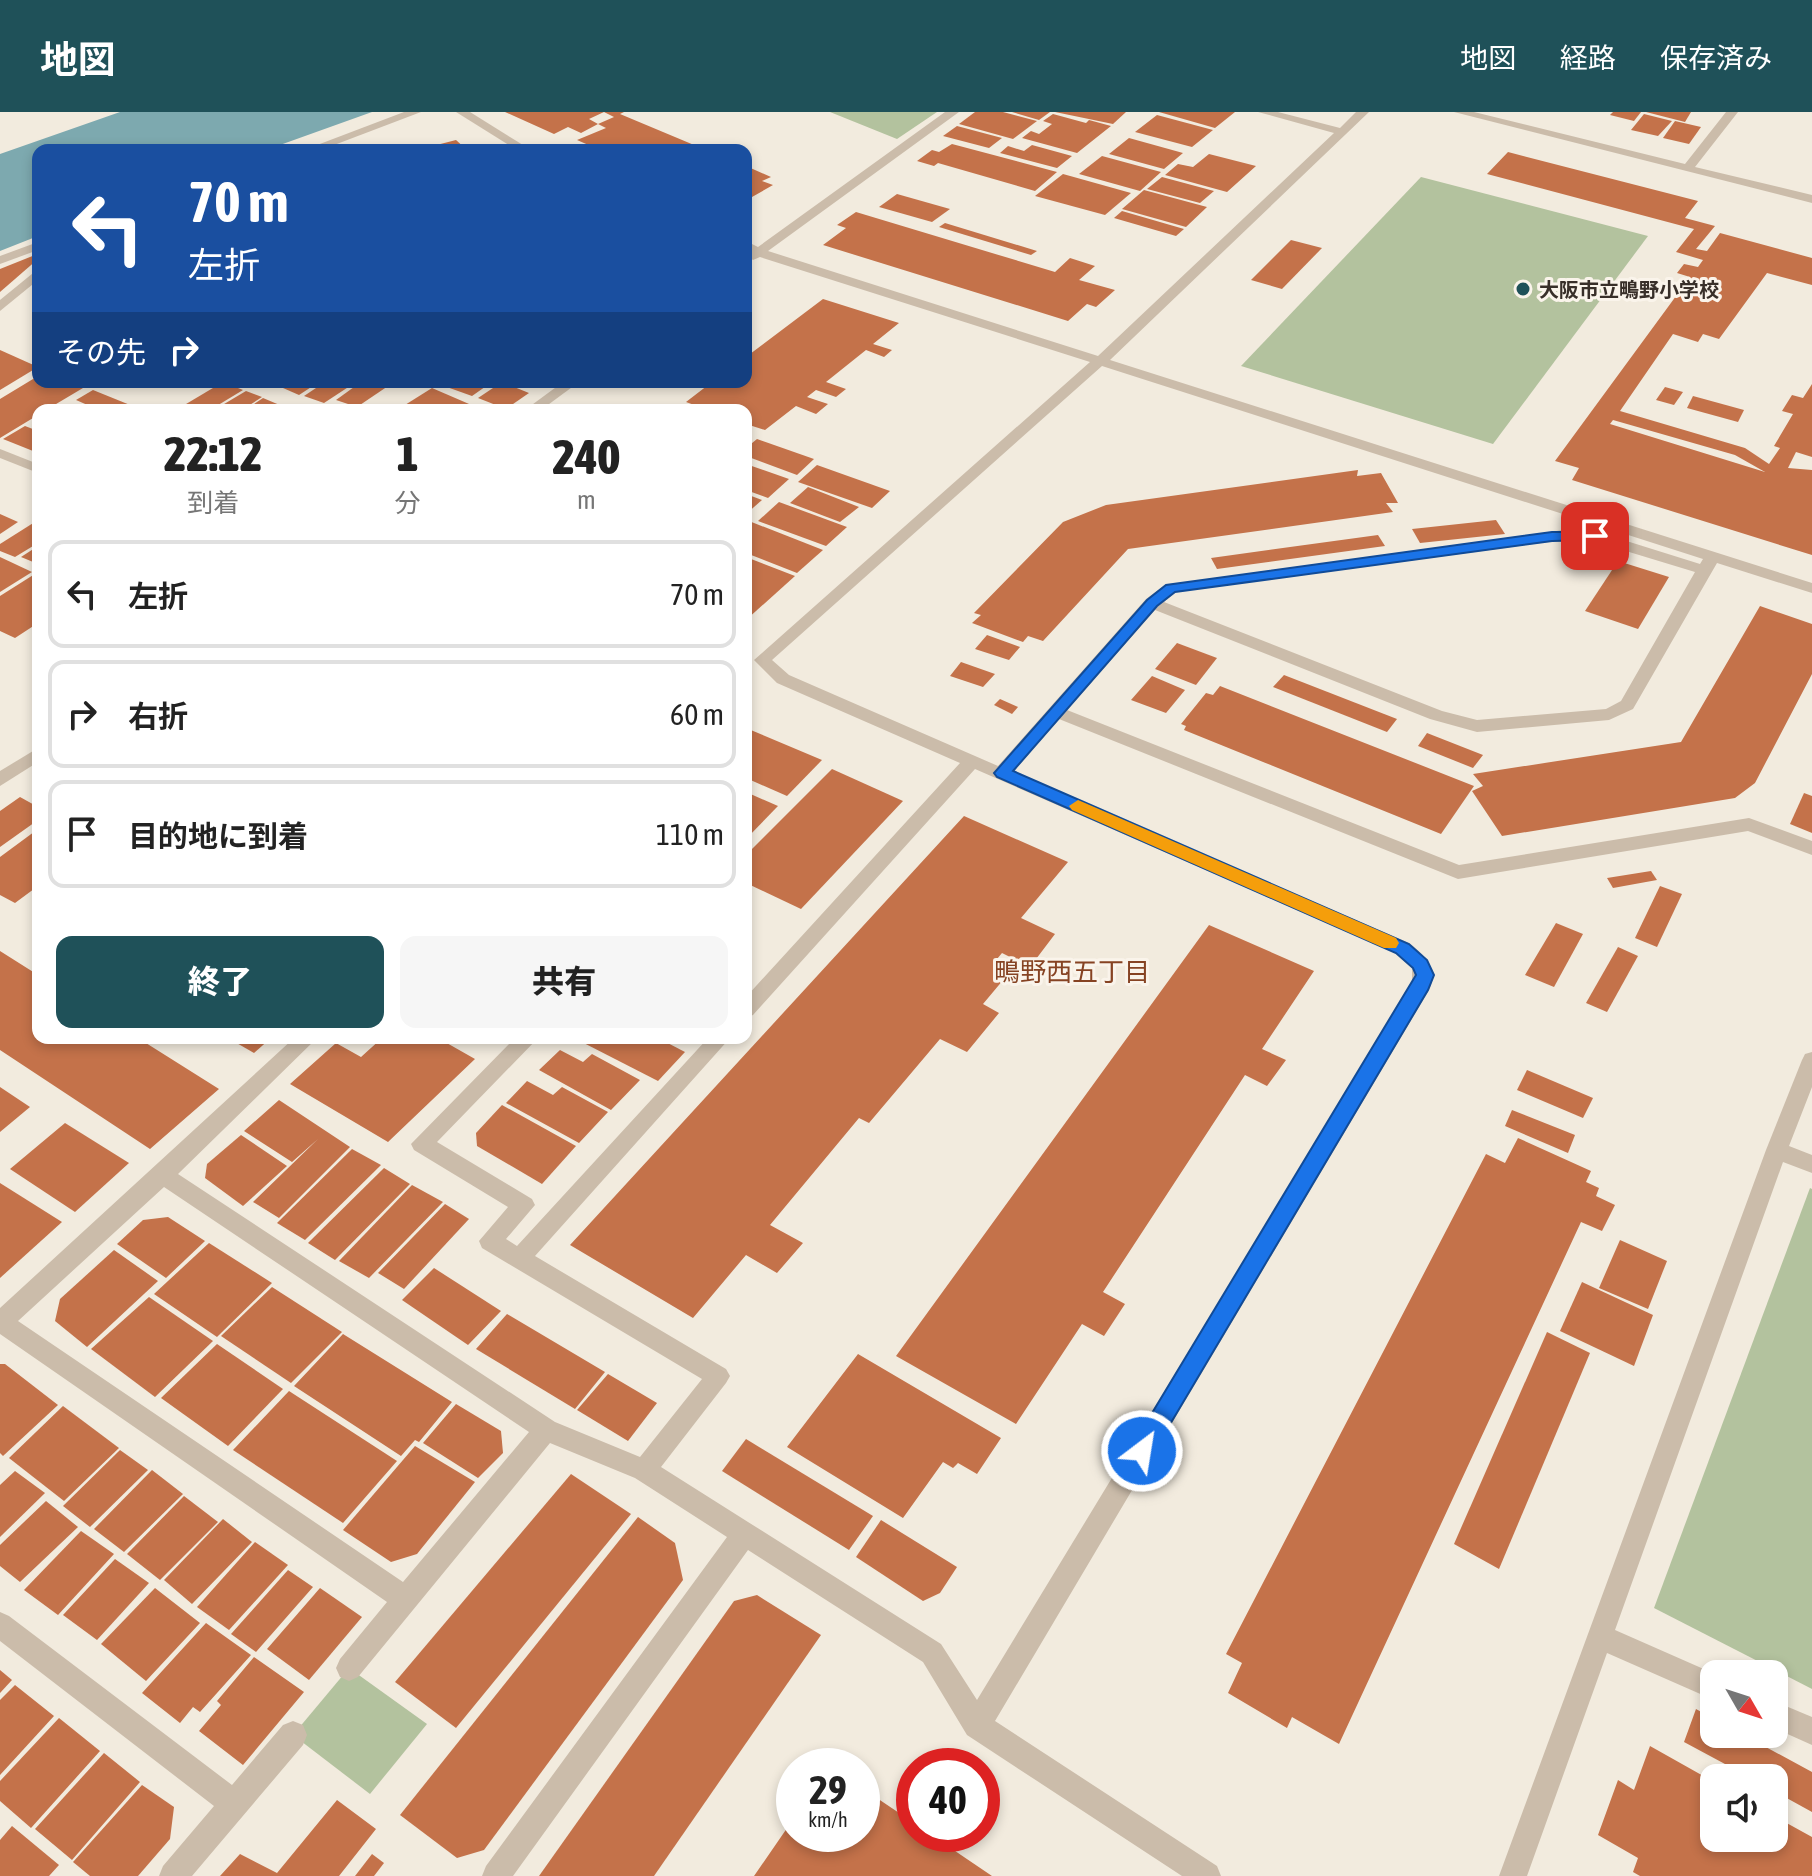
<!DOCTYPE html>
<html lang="ja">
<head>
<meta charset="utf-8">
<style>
	:root { --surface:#fff; --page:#f6f6f6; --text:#222; --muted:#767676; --line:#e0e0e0; --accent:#1f5159 }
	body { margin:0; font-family:"Asap Condensed","Noto Sans JP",sans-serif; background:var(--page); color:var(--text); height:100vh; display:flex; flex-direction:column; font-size:30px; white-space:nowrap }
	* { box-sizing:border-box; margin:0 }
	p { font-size:26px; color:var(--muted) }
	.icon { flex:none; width:44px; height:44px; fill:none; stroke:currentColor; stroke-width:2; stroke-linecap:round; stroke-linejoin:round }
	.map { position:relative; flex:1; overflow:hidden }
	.panel { position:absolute; left:32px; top:292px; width:720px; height:640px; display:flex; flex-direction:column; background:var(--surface); border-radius:16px; box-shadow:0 4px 12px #0003 }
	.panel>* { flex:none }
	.banner { position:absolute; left:32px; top:32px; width:720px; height:244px; border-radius:16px; box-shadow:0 4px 12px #0003; background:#1a4fa0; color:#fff; overflow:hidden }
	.needle { width:52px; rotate:129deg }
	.controls { position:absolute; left:1700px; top:1548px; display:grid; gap:16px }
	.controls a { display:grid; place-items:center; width:88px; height:88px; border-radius:16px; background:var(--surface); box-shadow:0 4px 12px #0003; font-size:40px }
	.speed { position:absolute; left:776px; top:1636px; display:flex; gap:16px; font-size:40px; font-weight:700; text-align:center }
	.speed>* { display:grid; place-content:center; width:104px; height:104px; border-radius:50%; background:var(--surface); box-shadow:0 4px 12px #0003; line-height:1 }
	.speed small { font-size:20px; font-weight:400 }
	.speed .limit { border:12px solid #d22; background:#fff; color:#111 }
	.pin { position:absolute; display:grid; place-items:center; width:68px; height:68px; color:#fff; margin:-34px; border-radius:16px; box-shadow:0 4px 12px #0006 }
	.me { position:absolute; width:88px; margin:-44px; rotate:31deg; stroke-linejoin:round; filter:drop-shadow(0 0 6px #0008) }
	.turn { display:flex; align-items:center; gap:28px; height:168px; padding:0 24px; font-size:36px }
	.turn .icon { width:104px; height:104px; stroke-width:2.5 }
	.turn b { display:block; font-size:56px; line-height:68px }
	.then { display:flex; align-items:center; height:76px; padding:0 24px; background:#0003; gap:16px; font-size:30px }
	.eta { display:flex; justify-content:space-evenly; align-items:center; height:136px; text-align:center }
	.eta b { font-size:48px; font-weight:800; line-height:56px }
	.action { display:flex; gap:16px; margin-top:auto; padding:16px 24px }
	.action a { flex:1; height:92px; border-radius:16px; background:var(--accent); color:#fff; font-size:32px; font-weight:800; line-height:92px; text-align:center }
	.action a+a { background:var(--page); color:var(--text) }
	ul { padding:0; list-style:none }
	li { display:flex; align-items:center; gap:24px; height:108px; margin:0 16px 12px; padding:0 8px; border:4px solid var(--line); border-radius:16px }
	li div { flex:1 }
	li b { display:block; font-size:30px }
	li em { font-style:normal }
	header { display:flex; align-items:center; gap:48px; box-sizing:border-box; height:112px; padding:0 40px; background:var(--accent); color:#fff }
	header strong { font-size:38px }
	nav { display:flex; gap:44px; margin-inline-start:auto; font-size:28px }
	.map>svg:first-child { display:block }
	.green { fill:#b3c29e }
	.water { fill:#7da9af }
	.building { fill:#c4724a; fill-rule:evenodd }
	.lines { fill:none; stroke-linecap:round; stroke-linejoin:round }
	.minor { fill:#cbbcaa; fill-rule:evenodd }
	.route { fill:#1a73e8; stroke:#114b97; stroke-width:2 }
	.slow { fill:#f59e0b }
	.poi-dot { fill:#1f5159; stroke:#faf4eb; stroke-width:3 }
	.labels { text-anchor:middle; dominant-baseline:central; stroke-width:6; stroke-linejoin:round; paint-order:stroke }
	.far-poi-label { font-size:20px; font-weight:bold; fill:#382f29; stroke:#faf4eb; text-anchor:start }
	.neighbourhood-label { font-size:26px; fill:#864323; stroke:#faf4eb }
</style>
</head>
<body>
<header>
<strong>地図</strong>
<nav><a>地図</a><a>経路</a><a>保存済み</a></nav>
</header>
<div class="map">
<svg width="1812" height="1764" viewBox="0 0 1812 1764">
	<rect width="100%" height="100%" fill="#f2ebde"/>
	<!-- green -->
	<g class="green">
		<polygon points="830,0 937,0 897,27"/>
		<polygon points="1421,65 1648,124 1493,332 1241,254"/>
		<polygon points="1810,1076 1812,1077 1812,1577 1654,1496"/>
		<polygon points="349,1556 427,1612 370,1682 293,1623"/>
	</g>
	<!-- water -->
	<polygon class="water" points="120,0 372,0 266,38 38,38 38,124 0,139 0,42"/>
	<!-- building -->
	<g class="building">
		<polygon points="505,0 624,0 620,2 706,38 600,38 577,28 606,16 598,12 614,5 604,0 589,7 598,12 581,21 568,15 554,22"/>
		<polygon points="975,0 1003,0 1037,9 1013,27 959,12"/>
		<polygon points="1012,0 1050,0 1039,8"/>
		<polygon points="1055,0 1126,0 1113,12"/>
		<polygon points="1159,0 1235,0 1215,16"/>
		<polygon points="1613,0 1641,0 1634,9 1610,3"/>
		<polygon points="1646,0 1691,0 1685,10"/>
		<polygon points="1053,2 1086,11 1089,8 1111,14 1077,41 1022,26 1031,19 1039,22 1052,12 1043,9"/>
		<polygon points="1644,2 1672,9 1658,24 1631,18"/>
		<polygon points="1157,3 1213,18 1192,35 1135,20"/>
		<polygon points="1675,9 1701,15 1689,32 1663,26"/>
		<polygon points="957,14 1002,26 989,36 943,24"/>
		<polygon points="1129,26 1183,41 1164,57 1109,42"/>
		<polygon points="456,28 467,38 421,38 421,37"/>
		<polygon points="952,32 1057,60 1035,79 938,51 934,54 917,49 932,38 939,40"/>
		<polygon points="1032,33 1072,44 1057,56 1000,41 1008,34 1024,39"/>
		<path d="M1508,40L1698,89L1685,106L1715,114L1696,137L1707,139L1720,121L1812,146V173L1767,161L1719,227L1703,222L1698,230L1673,222L1620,299L1745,336L1769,352L1780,336L1774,334L1793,302L1782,299L1792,283L1803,286L1812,272V345L1796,340L1788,356L1812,358V443L1572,368L1579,356L1555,349L1690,165L1677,161L1684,152L1698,155L1703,148L1676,140L1694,117L1487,62ZM1613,308L1735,343L1765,360L1610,312Z"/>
		<polygon points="1209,42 1256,54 1227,80 1165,63 1178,52 1193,55"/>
		<polygon points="1102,44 1161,60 1140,79 1079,62"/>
		<polygon points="746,54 771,65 762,69 773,73 752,85 746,82"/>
		<polygon points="1063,62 1131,81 1105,103 1035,84"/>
		<polygon points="1162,65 1214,79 1200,91 1147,77"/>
		<polygon points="1144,78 1207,95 1186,115 1122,97"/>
		<polygon points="897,82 950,97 932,110 879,95"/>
		<polygon points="1122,99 1184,117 1176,124 1114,106"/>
		<polygon points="856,100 1055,160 1070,146 1095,154 1079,168 1115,178 1096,195 1087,192 1068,209 823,133 846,116 837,113"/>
		<polygon points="945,111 1037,139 1031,143 939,115"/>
		<polygon points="1291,128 1322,136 1282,177 1251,168"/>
		<polygon points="35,143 38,147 0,180 0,157"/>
		<polygon points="823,187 899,211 873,232 892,238 884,245 866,238 826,270 846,277 836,285 816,278 807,285 828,292 816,302 796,294 765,318 746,312 746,298 708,298 686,290 712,270 746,270 746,245"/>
		<polygon points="0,238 38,255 0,278"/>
		<polygon points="38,264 38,270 67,270 83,276 46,298 38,298 38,303 0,326 0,287"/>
		<polygon points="223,270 243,278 210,298 176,298"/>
		<polygon points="293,270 319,270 299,283 283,276"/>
		<polygon points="325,270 356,270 324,291 304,284"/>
		<polygon points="361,270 394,270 357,295 336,288"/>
		<polygon points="449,270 492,270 472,284 444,274"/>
		<polygon points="502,270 529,281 506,297 478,286"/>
		<polygon points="1665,275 1683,280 1674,293 1656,288"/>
		<polygon points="432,276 483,298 397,298"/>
		<polygon points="93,278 135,295 130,298 99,298 76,288"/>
		<polygon points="246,279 262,285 242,298 214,298"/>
		<polygon points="1693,284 1744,298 1738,310 1687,296"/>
		<polygon points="263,286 282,294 276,298 245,298"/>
		<polygon points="25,314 38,319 38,341 3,327"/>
		<polygon points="757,327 814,347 797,363 746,344 746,336"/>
		<polygon points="746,352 789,367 768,386 746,378"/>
		<polygon points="817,353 890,379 872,396 798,370"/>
		<polygon points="1358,358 1357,364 1381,361 1398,391 1386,391 1393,400 1128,437 1043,529 1028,524 1023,530 972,511 981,503 974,501 1063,410 1106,393"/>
		<polygon points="808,375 859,395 840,410 790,391"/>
		<polygon points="746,382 762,388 746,402"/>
		<polygon points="779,390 847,415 826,434 758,409"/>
		<polygon points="0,402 18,410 0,422"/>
		<polygon points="38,408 38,431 15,445 0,439 0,432"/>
		<polygon points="1496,408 1505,422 1420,431 1412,417"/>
		<polygon points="749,409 823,438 797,461 746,441 746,412"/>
		<polygon points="1378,423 1385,434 1217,457 1211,446"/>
		<polygon points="38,434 38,452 21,445"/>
		<polygon points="0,445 32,460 0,480"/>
		<polygon points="746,445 795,464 746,508"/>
		<polygon points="1618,449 1669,465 1638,517 1585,499"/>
		<polygon points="38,460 38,511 15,526 0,519 0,484"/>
		<polygon points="1760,494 1812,512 1812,562 1755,671 1735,686 1502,724 1472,679 1483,674 1473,662 1681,630"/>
		<polygon points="987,523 1020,535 1009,548 975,537"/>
		<polygon points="1177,531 1217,546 1196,573 1155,557"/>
		<polygon points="961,550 995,562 983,575 950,564"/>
		<polygon points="1284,563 1397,607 1387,620 1273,575"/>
		<polygon points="1152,564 1185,578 1166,601 1131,588"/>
		<polygon points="1220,574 1474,674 1441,722 1184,618 1186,614 1181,612 1206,581 1213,583"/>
		<polygon points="1000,587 1018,595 1012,602 994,593"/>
		<polygon points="746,616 822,648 787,684 746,666"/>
		<polygon points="1427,621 1483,643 1473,656 1418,634"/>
		<polygon points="832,657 903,689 801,797 746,771 746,743"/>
		<polygon points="746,680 778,694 746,727"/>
		<polygon points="1804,681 1812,684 1812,721 1790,712"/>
		<polygon points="20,685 38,695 38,708 0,735 0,699"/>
		<polygon points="964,704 1068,750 1021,806 1055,822 1030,855 1002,841 997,847 1014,855 983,892 999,901 967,940 940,927 869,1011 859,1006 770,1113 803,1131 777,1161 746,1143 693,1206 570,1133"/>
		<polygon points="38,717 38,774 15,791 0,783 0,745"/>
		<polygon points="1651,759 1657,768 1613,776 1607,766"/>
		<polygon points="1660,774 1682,782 1657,835 1635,826"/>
		<polygon points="1556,811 1583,822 1554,875 1525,863"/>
		<polygon points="1209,813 1314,859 1262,937 1286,948 1267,974 1245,963 1103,1180 1125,1192 1104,1224 1082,1212 1016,1312 896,1244"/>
		<polygon points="1618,835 1638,844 1607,900 1586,891"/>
		<polygon points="0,839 38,863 38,926 138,926 219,977 150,1037 0,938"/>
		<polygon points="228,926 271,926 254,941"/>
		<polygon points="382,926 438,926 475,947 388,1030 290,972 336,931 361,945"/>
		<polygon points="574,926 658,926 685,940 658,969"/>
		<polygon points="560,938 583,950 592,942 640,968 611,998 539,958"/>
		<polygon points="1527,958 1593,986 1583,1006 1517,978"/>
		<polygon points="527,969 553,983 562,975 608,1000 579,1031 506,991"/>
		<polygon points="0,975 30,995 0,1020"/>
		<polygon points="279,988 350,1035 279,1106 253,1090 318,1027 292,1050 244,1019"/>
		<polygon points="502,993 576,1034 542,1072 477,1034 476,1021"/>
		<polygon points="1512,998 1575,1023 1568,1041 1505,1014"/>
		<polygon points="65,1011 129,1051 75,1100 10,1057"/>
		<polygon points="241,1023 287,1054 243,1094 205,1066 207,1052"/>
		<polygon points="1518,1026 1591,1059 1586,1070 1599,1076 1596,1084 1615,1093 1602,1119 1581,1110 1339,1632 1292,1605 1287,1616 1228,1581 1242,1551 1226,1542 1486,1042 1505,1051"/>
		<polygon points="352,1037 381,1053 305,1128 277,1111"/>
		<polygon points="384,1056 410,1072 335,1148 308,1131"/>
		<polygon points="0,1071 62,1110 0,1166"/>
		<polygon points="412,1073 443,1090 369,1166 339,1149"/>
		<polygon points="445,1092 469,1107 404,1177 378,1161"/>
		<polygon points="168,1105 205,1129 166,1166 117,1132 143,1108"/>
		<polygon points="1620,1128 1667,1149 1648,1197 1599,1176"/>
		<polygon points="209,1131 272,1171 217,1225 154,1182"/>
		<polygon points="114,1138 158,1169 87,1235 55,1209 60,1187"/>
		<polygon points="434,1156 501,1199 468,1233 402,1188"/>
		<polygon points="1582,1170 1653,1203 1634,1254 1560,1219"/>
		<polygon points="272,1175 342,1220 291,1271 221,1224"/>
		<polygon points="149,1185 213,1229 155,1285 91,1237"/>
		<polygon points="507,1202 605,1260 575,1297 476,1237"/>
		<polygon points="1547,1220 1590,1241 1499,1457 1454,1432"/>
		<polygon points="343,1222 452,1290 419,1330 415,1328 401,1344 294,1274"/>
		<polygon points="217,1232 283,1277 228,1334 161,1286"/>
		<polygon points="858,1242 1001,1326 977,1362 958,1351 953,1356 943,1350 903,1406 787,1335"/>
		<polygon points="0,1252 5,1252 58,1293 3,1344 0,1341"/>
		<polygon points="608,1262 657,1291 628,1329 577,1298"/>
		<polygon points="289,1279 397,1349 343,1411 233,1338"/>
		<polygon points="456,1292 501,1319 503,1341 478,1366 423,1331"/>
		<polygon points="63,1294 119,1336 64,1389 9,1346"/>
		<polygon points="746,1327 873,1404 849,1438 722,1359"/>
		<polygon points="415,1334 475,1370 417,1442 391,1450 343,1418"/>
		<polygon points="120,1338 148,1358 90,1415 63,1394"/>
		<polygon points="152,1358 183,1382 124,1440 94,1417"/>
		<polygon points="15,1359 45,1381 0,1425 0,1373"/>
		<polygon points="571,1362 631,1402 456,1616 395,1570"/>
		<polygon points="184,1384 218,1410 160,1468 127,1442"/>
		<polygon points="46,1389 78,1415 20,1470 0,1454 0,1433"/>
		<polygon points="638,1405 675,1431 683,1468 484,1738 457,1746 400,1703"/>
		<polygon points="223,1407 252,1430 192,1492 164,1468"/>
		<polygon points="881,1408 957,1455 940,1481 923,1489 856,1445"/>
		<polygon points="81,1419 114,1442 58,1503 24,1478"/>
		<polygon points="255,1430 288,1453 229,1518 197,1495"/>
		<polygon points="115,1447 149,1471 97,1528 63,1503"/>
		<polygon points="288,1458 313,1475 256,1540 231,1522"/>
		<polygon points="155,1476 200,1511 146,1569 101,1532"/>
		<polygon points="320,1476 362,1505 309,1568 267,1537"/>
		<polygon points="757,1483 821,1523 654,1764 539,1764 734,1489"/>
		<polygon points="206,1511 251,1543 200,1600 193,1595 180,1611 142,1581"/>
		<polygon points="254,1545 304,1580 243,1653 199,1619 221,1593 217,1589"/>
		<polygon points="0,1558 12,1568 0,1581"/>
		<polygon points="15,1573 54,1604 0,1663 0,1588"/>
		<polygon points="1696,1597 1714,1607 1714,1622 1742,1622 1812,1660 1812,1700 1774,1679 1774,1666 1751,1666 1684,1630"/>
		<polygon points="59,1606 100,1639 31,1716 0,1689 0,1669"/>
		<polygon points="1650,1634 1714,1670 1714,1726 1774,1726 1774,1704 1812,1725 1812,1764 1640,1764 1633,1760 1638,1746 1598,1723 1618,1668 1634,1678"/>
		<polygon points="104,1641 140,1670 72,1748 35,1717"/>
		<polygon points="142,1673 174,1695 170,1727 138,1764 90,1764 73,1750"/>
		<polygon points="862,1676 914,1711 914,1722 930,1722 992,1764 754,1764 794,1706 794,1722 862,1722"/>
		<polygon points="337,1688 376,1717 339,1764 220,1764 240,1742 277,1761"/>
		<polygon points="12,1714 59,1753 49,1764 0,1764 0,1728"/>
		<polygon points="372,1742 384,1751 374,1764 355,1764"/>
	</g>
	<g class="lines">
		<!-- minor -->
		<g class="minor">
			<polygon points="404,0 421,0 321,38 304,38"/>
			<polygon points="456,0 470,0 531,38 517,38"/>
			<path d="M945,0H959L768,139L1098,244L1334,21L1258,0H1278L1340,16L1356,0H1369L1110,248L1812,471V481L1717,451L1633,597L1609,608L1477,620L1430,607L1155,498L1067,598L1459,753L1749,706L1812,729V743L1748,719L1458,767L1059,607L1013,660L1409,831C1425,843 1439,858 1429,878L995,1609L1217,1754L1221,1764H1182L967,1623L923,1550L748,1438L513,1764H482L486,1754L727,1425L635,1366L550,1331L358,1565L349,1569L340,1565L336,1556L340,1547L387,1490L0,1222V1196L294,926H317L178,1062L555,1310L640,1345L702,1267L482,1136L479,1129L508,1095L414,1038L411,1032L515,926H538L437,1030L532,1087L535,1093L506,1127L517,1134L708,926H730L535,1144L726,1257L730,1264L726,1271L661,1355L941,1532L977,1588L1412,872V856L1395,841L975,657L753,903L746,906V885L960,651L777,571L754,548L1090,250L760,145L753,148L747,144L750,140L746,138V129L758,135ZM1102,254L1703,447L1700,452L1601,421L1571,417L1165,473L1146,487L998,654L789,563L772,548ZM1571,427L1593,429L1695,460L1621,589L1606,597L1477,608L1442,599L1164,490L1176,480ZM164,1075L529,1320L403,1470L18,1209Z"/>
			<polygon points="1454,0 1474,0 1685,52 1726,0 1738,0 1695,55 1812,83 1812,91"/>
			<polygon points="38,130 38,138 0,152 0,144"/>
			<polygon points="38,157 38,168 0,199 0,188"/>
			<polygon points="563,270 579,270 541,298 525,298"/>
			<polygon points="0,337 38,352 38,361 0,346"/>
			<polygon points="38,636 38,650 0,674 0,659"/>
			<polygon points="1812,940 1812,975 1789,1034 1812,1043 1812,1061 1783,1050 1615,1518 1715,1562 1714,1588 1607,1541 1527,1764 1499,1764 1766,1038 1802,948 1805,942"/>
			<polygon points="0,1500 9,1504 232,1673 283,1613 293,1609 303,1613 307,1623 303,1633 192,1764 159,1764 163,1754 214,1694 0,1529"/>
			<polygon points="1774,1589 1812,1605 1812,1633 1774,1616"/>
		</g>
	</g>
	<!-- route -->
	<polygon class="route" points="1552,420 1595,420 1602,424 1595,428 1552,429 1175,480 1157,494 1013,659 1409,832 1427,848 1434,863 1428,878 1150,1346 1142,1349 1134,1346 1131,1339 1134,1331 1416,863 1413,856 1396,841 997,665 994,661 1147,488 1166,473"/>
	<!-- slow -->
	<polygon class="slow" points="1078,688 1396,826 1399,831 1396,836 1384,836 1072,698 1069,694"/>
	<!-- markers -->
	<circle class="poi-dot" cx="1523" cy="177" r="8"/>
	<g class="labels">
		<!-- far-poi labels -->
		<g class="far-poi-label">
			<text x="1539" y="177">大阪市立鴫野小学校</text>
		</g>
		<!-- neighbourhood labels -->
		<g class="neighbourhood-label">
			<text x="1072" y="860">鴫野西五丁目</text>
		</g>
	</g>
</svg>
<div class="controls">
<a><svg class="needle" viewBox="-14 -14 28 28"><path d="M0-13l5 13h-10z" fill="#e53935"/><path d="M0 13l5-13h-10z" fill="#767676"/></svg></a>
<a><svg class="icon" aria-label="sound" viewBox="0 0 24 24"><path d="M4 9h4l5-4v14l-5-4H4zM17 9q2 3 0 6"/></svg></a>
</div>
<div class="speed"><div>29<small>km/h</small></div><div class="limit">40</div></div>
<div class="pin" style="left:1595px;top:424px;background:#d93025"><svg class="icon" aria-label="arrive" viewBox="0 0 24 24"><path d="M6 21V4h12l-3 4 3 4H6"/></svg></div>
<svg class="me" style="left:1142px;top:1339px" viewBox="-20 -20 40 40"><circle r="17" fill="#1a73e8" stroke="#fff" stroke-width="3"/><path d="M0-11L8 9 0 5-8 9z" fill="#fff"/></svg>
<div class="banner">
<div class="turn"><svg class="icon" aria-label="left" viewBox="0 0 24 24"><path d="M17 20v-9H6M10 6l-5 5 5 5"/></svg><div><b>70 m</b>左折</div></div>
<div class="then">その先<svg class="icon" aria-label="right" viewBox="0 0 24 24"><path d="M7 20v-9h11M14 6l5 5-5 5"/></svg></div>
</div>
<section class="panel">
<div class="eta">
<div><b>22:12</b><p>到着</p></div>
<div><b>1</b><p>分</p></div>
<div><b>240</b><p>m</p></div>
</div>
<ul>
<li><svg class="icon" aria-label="left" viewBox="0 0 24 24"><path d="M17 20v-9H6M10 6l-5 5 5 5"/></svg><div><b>左折</b></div><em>70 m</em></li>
<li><svg class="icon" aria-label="right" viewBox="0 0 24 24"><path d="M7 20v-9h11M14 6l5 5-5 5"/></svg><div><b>右折</b></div><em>60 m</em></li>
<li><svg class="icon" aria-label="arrive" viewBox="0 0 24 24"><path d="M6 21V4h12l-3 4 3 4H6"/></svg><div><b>目的地に到着</b></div><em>110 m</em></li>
</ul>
<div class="action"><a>終了</a><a>共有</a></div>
</section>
</div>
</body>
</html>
